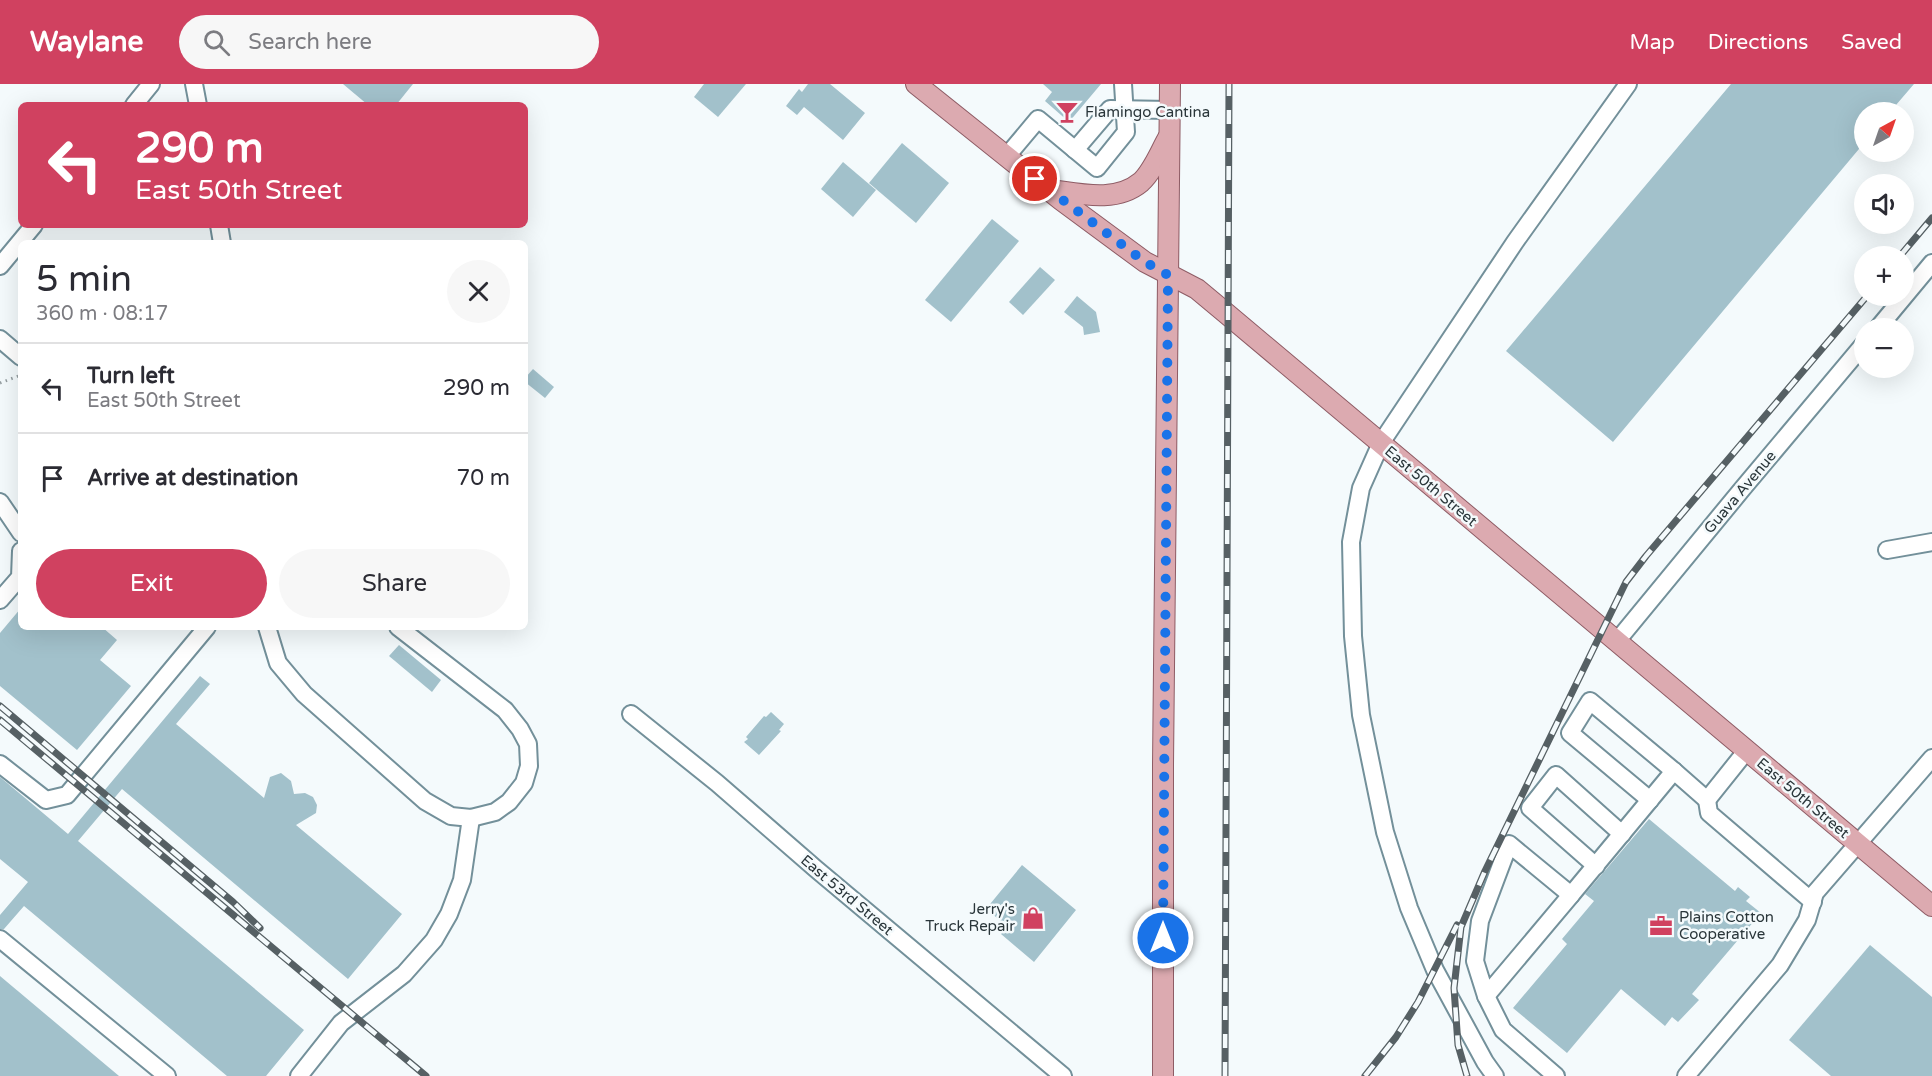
<!DOCTYPE html>
<html lang="en">
<head>
<meta charset="utf-8">
<style>
	:root { --surface:#fff; --page:#f7f7f7; --text:#2b2b33; --muted:#7c7c81; --line:#e1e1e2; --accent:#d04160 }
	body { margin:0; font-family:"Varela Round",sans-serif; background:var(--page); color:var(--text); height:100vh; display:flex; flex-direction:column; font-size:22px; white-space:nowrap }
	* { box-sizing:border-box; margin:0 }
	p { font-size:20px; color:var(--muted) }
	.icon { flex:none; width:33px; height:33px; fill:none; stroke:currentColor; stroke-width:2; stroke-linecap:round; stroke-linejoin:round }
	.map { position:relative; flex:1; overflow:hidden }
	.details { position:absolute; left:18px; top:156px; width:510px; height:390px; display:flex; flex-direction:column; background:var(--surface); border-radius:9px; box-shadow:0 6px 24px #0002 }
	.details>* { flex:none }
	.top-card { position:absolute; left:18px; top:18px; width:510px; height:126px; border-radius:9px; box-shadow:0 6px 24px #0002; background:#d04160; color:#fff; overflow:hidden }
	.needle { width:39px; rotate:40deg }
	.controls { position:absolute; left:1854px; top:18px; display:grid; gap:12px }
	.controls a { display:grid; place-items:center; width:60px; height:60px; border-radius:50%; background:var(--surface); box-shadow:0 6px 24px #0002; font-size:30px }
	.pin { position:absolute; display:grid; place-items:center; width:51px; height:51px; color:#fff; margin:-26px; border:3px solid #fff; border-radius:50%; box-shadow:0 2px 6px #0007 }
	.me { position:absolute; width:66px; margin:-33px; rotate:0deg; stroke-linejoin:round; filter:drop-shadow(0 0 4px #0008) }
	.turn { display:flex; align-items:center; gap:21px; height:126px; padding:0 18px; font-size:27px }
	.turn .icon { width:78px; height:78px; stroke-width:2.5 }
	.turn b { display:block; font-size:42px; line-height:51px }
	.round { display:grid; place-items:center; flex:none; width:63px; height:63px; border-radius:32px; background:var(--page) }
	.overview { display:flex; align-items:center; justify-content:space-between; height:102px; padding:0 18px }
	h1 { font-size:36px; font-weight:600; line-height:45px }
	.primary-button { display:flex; gap:12px; margin-top:auto; padding:12px 18px }
	.primary-button a { flex:1; height:69px; border-radius:36px; background:var(--accent); color:#fff; font-size:24px; font-weight:600; line-height:69px; text-align:center }
	.primary-button a+a { background:var(--page); color:var(--text) }
	ul { padding:0; list-style:none }
	li { display:flex; align-items:center; gap:18px; height:90px; padding:0 18px; border-top:2px solid var(--line) }
	li div { flex:1 }
	li b { display:block; font-size:22px }
	li em { font-style:normal }
	header { display:flex; align-items:center; gap:36px; box-sizing:border-box; height:84px; padding:0 30px; background:var(--accent); color:#fff }
	header strong { font-size:28px }
	nav { display:flex; gap:33px; margin-inline-start:auto; font-size:21px }
	.search { width:420px; height:54px; background:var(--page); display:flex; align-items:center; gap:15px; box-sizing:border-box; padding:0 21px; border-radius:33px; color:var(--muted); font-size:22px }
	.map>svg:first-child { display:block }
	.building { fill:#a2c1cb }
	.lines { fill:none; stroke-linecap:round; stroke-linejoin:round }
	.minor-casing { stroke:#73909a; stroke-width:20 }
	.major-casing { stroke:#8e5c65; stroke-width:22 }
	.path { stroke:#959ea1; stroke-width:3; stroke-dasharray:1.5 4.5; stroke-linecap:butt }
	.minor { stroke:#fff; stroke-width:16 }
	.major { stroke:#dcaab0; stroke-width:20 }
	.rail-casing { stroke:#566064; stroke-width:7 }
	.rail { stroke:#f4fafc; stroke-width:4.5; stroke-dasharray:14; stroke-linecap:butt }
	.route { stroke:#1a73e8; stroke-width:10; stroke-dasharray:0 18 }
	.labels { text-anchor:middle; dominant-baseline:central; stroke-width:5; stroke-linejoin:round; paint-order:stroke }
	.poi-label { font-size:15px; fill:#2a363a; stroke:#f4fafc; text-anchor:start }
	.street-label { font-size:15px; fill:#2a363a; stroke:#f4fafc }
</style>
</head>
<body>
<header>
<strong>Waylane</strong>
<div class="search"><svg class="icon" aria-label="search" viewBox="0 0 24 24"><circle cx="10" cy="10" r="6"/><path d="M15 15l6 6"/></svg>Search here</div>
<nav><a>Map</a><a>Directions</a><a>Saved</a></nav>
</header>
<div class="map">
<svg width="1932" height="992" viewBox="0 0 1932 992">
	<rect width="100%" height="100%" fill="#f4fafc"/>
	<!-- building -->
	<g class="building">
		<polygon points="343,0 413,0 396,21 368,21"/>
		<polygon points="704,0 746,0 718,33 694,13"/>
		<polygon points="808,0 830,0 865,29 843,56 804,23 797,31 786,22 799,5 802,8"/>
		<polygon points="1043,0 1101,0 1069,38 1045,17 1052,8"/>
		<polygon points="1731,0 1914,0 1890,28 1864,28 1864,59 1613,358 1506,267"/>
		<polygon points="902,59 949,99 916,139 869,99"/>
		<polygon points="843,78 876,106 853,133 821,105"/>
		<polygon points="992,135 1019,157 951,238 925,216"/>
		<polygon points="1040,183 1055,196 1023,231 1009,218"/>
		<polygon points="1077,212 1096,228 1100,248 1084,251 1083,243 1064,228"/>
		<polygon points="533,285 554,303 545,314 525,298 525,294"/>
		<polygon points="21,524 21,543 102,543 117,556 100,576 131,602 77,666 0,602 0,549"/>
		<polygon points="399,561 441,596 432,608 389,572"/>
		<polygon points="200,592 210,600 176,640 264,714 270,693 281,689 291,697 294,710 305,709 313,713 317,721 316,729 296,741 402,830 348,895 122,705 78,757 304,946 266,992 227,992 24,822 4,845 0,845 0,831 28,798 0,775 0,693 68,750"/>
		<polygon points="771,628 784,640 779,646 781,647 759,671 744,658 748,655 746,653 764,632 766,633"/>
		<polygon points="1649,735 1735,807 1738,803 1750,813 1746,817 1761,829 1692,910 1699,916 1678,938 1672,933 1665,942 1621,905 1567,969 1513,924 1567,860 1562,855 1594,817 1585,810"/>
		<polygon points="1022,781 1076,826 1034,878 1001,850 1007,842 986,825"/>
		<polygon points="1870,861 1932,913 1932,992 1831,992 1789,956"/>
		<polygon points="0,892 119,992 0,992"/>
	</g>
	<g class="lines">
		<!-- minor casing -->
		<g class="minor-casing">
			<g id="minor">
				<polyline points="194,0 198,21"/>
				<polyline points="134,21 151,0"/>
				<polyline points="1075,66 1110,25 1170,26"/>
				<polyline points="1007,72 1038,35 1097,84 1126,48 1123,0"/>
				<polyline points="219,141 222,159"/>
				<polyline points="0,182 34,141"/>
				<polyline points="1878,244 1932,179"/>
				<polyline points="0,255 21,273"/>
				<polyline points="0,418 21,449"/>
				<polyline points="1887,466 1932,458"/>
				<polyline points="0,516 20,493 21,467"/>
				<polyline points="267,543 278,579 304,610 425,717 451,732 471,734 495,728 509,718 524,699 529,682 528,660 520,645 505,626 398,543"/>
				<polyline points="1617,557 1743,404 1864,260"/>
				<polyline points="631,630 717,699 816,785 1063,992"/>
				<polyline points="0,680 46,716 67,711 207,543"/>
				<polyline points="1650,716 1570,649 1590,617 1674,687"/>
				<polyline points="1707,716 1709,729 1813,818"/>
				<polyline points="1596,782 1530,724 1556,691 1622,750"/>
				<polyline points="0,855 167,992"/>
				<polyline points="1486,912 1571,811"/>
				<polyline points="299,992 341,939 404,890 434,856 449,830 462,796 471,734"/>
				<polyline points="1495,992 1485,978 1435,886 1409,824 1385,748 1361,631 1353,552 1351,458 1361,404 1381,359 1515,158 1628,0"/>
				<polyline points="1556,992 1503,946 1486,912 1475,877 1480,837 1509,760 1571,811 1674,687 1707,716 1747,666"/>
				<polyline points="1686,992 1780,881 1807,836 1815,809 1932,674"/>
			</g>
		</g>
		<!-- major casing -->
		<g class="major-casing">
			<g id="major">
				<polyline points="916,0 1061,116 1145,178 1197,205 1227,230 1932,822"/>
				<path d="M1051,106C1081,110 1116,119 1141,98C1153,87 1160,68 1168,54"/>
				<polyline points="1163,992 1163,681 1170,0"/>
			</g>
		</g>
		<!-- path -->
		<polyline class="path" points="0,299 21,291"/>
		<!-- minor -->
		<use href="#minor" class="minor"/>
		<!-- major -->
		<use href="#major" class="major"/>
		<!-- rail casing -->
		<g class="rail-casing">
			<g id="rail">
				<polyline points="1900,172 1932,134"/>
				<polyline points="0,622 233,818 260,844"/>
				<polyline points="0,636 426,992"/>
				<polyline points="1225,992 1229,0"/>
				<polyline points="1365,992 1396,953 1418,918 1457,841"/>
				<polyline points="1467,992 1458,961 1454,904 1461,843 1485,787 1626,498 1646,472 1867,212"/>
			</g>
		</g>
		<!-- rail -->
		<use href="#rail" class="rail"/>
	</g>
	<g class="lines">
		<!-- route -->
		<polyline class="route" points="1035,95 1145,178 1168,191 1163,854"/>
	</g>
	<!-- icons -->
	<defs>
		<g id="bar-bare" transform="scale(1.8)"><path d="M-6-5H6L.8 .8V4.5H3.5V6h-7V4.5H-.8V.8Z" fill="#d04160" stroke="#f4fafc" stroke-width="2.5" paint-order="stroke"/></g>
		<g id="shop-bare" transform="scale(1.8)"><path d="M-5-2.5h2.3a2.7 3.5 0 0 1 5.4 0H5L5.5 6h-11ZM-1.5-2.5h3a1.5 2.3 0 0 0-3 0Z" fill="#d04160" stroke="#f4fafc" stroke-width="2.5" paint-order="stroke"/></g>
		<g id="office-bare" transform="scale(1.8)"><path d="M-6-3h4V-5.5h4V-3h4V5H-6ZM-1-4.5V-3h2v-1.5ZM-6 0V1H6V0Z" fill="#d04160" stroke="#f4fafc" stroke-width="2.5" paint-order="stroke"/></g>
	</defs>
	<g fill-rule="evenodd">
		<use href="#bar-bare" x="1067" y="28"/>
		<use href="#shop-bare" x="1033" y="834"/>
		<use href="#office-bare" x="1661" y="842"/>
	</g>
	<g class="labels">
		<!-- poi labels -->
		<g class="poi-label">
			<text x="1085" y="28">Flamingo Cantina</text>
			<text x="1015" y="825" text-anchor="end">Jerry's<tspan x="1015" dy="17">Truck Repair</tspan></text>
			<text x="1679" y="833">Plains Cotton<tspan x="1679" dy="17">Cooperative</tspan></text>
		</g>
		<!-- street labels -->
		<g class="street-label">
			<text transform="translate(1431 402) rotate(40)">East 50th Street</text>
			<text transform="translate(1740 408) rotate(-50)">Guava Avenue</text>
			<text transform="translate(1803 714) rotate(40)">East 50th Street</text>
			<text transform="translate(847 811) rotate(40)">East 53rd Street</text>
		</g>
	</g>
</svg>
<div class="controls">
<a><svg class="needle" viewBox="-14 -14 28 28"><path d="M0-13l5 13h-10z" fill="#e53935"/><path d="M0 13l5-13h-10z" fill="#7c7c81"/></svg></a>
<a><svg class="icon" aria-label="sound" viewBox="0 0 24 24"><path d="M4 9h4l5-4v14l-5-4H4zM17 9q2 3 0 6"/></svg></a>
<a>+</a>
<a>−</a>
</div>
<div class="pin" style="left:1035px;top:95px;background:#d93025"><svg class="icon" aria-label="arrive" viewBox="0 0 24 24"><path d="M6 21V4h12l-3 4 3 4H6"/></svg></div>
<svg class="me" style="left:1163px;top:854px" viewBox="-20 -20 40 40"><circle r="17" fill="#1a73e8" stroke="#fff" stroke-width="3"/><path d="M0-11L8 9 0 5-8 9z" fill="#fff"/></svg>
<div class="top-card">
<div class="turn"><svg class="icon" aria-label="left" viewBox="0 0 24 24"><path d="M17 20v-9H6M10 6l-5 5 5 5"/></svg><div><b>290 m</b>East 50th Street</div></div>
</div>
<section class="details">
<div class="overview"><div><h1>5 min</h1><p>360 m · 08:17</p></div><a class="round"><svg class="icon" aria-label="close" viewBox="0 0 24 24"><path d="M6 6l12 12M18 6L6 18"/></svg></a></div>
<ul>
<li><svg class="icon" aria-label="left" viewBox="0 0 24 24"><path d="M17 20v-9H6M10 6l-5 5 5 5"/></svg><div><b>Turn left</b><p>East 50th Street</p></div><em>290 m</em></li>
<li><svg class="icon" aria-label="arrive" viewBox="0 0 24 24"><path d="M6 21V4h12l-3 4 3 4H6"/></svg><div><b>Arrive at destination</b></div><em>70 m</em></li>
</ul>
<div class="primary-button"><a>Exit</a><a>Share</a></div>
</section>
</div>
</body>
</html>
